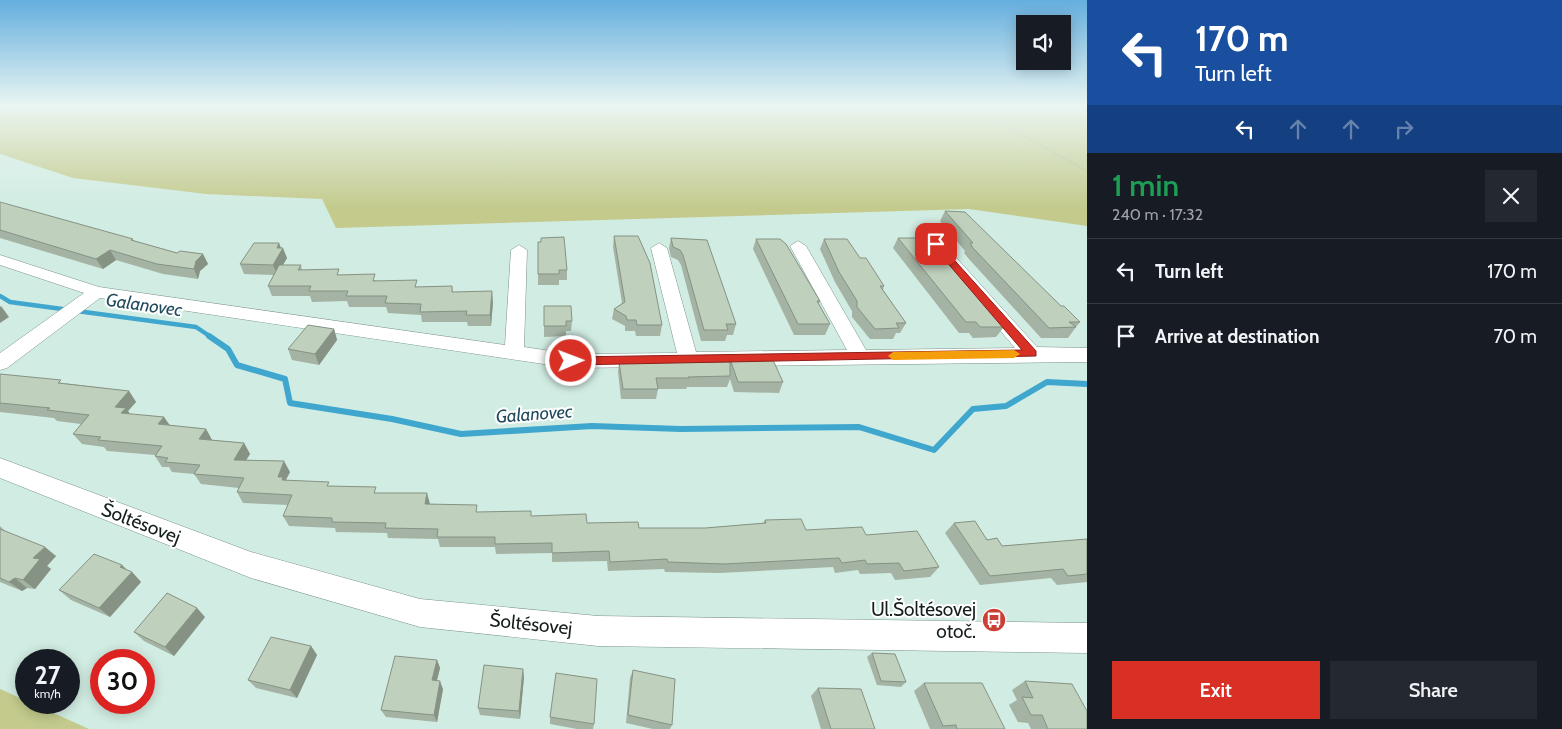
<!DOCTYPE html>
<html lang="en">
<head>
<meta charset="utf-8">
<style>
	:root { --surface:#171b24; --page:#242831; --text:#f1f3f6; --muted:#9ea1a6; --line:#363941; --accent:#d93025 }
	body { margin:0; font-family:Cabin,sans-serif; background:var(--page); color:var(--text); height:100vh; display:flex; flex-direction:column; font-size:19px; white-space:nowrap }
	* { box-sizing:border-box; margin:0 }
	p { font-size:16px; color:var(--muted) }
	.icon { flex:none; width:28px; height:28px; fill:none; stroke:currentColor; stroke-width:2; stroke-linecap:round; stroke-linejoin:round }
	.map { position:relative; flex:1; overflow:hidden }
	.sheet { display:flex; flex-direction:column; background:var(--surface); width:475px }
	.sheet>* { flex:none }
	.hud { background:#1a4fa0; color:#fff; overflow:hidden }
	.fabs { position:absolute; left:1016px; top:15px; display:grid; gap:10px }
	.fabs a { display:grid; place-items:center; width:55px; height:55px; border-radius:0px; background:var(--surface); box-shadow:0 2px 12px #0003; font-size:25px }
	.speed { position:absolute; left:15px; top:649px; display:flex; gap:10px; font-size:25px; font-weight:700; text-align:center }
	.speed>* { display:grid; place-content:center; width:65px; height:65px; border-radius:50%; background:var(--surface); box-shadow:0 2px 12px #0003; line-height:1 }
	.speed small { font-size:12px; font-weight:400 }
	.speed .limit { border:8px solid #d22; background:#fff; color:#111 }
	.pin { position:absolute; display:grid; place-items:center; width:42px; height:42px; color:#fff; margin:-21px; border-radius:10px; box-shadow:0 2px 8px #0006 }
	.me { position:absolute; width:55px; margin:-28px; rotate:89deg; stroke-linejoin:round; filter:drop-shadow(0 0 4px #0008) }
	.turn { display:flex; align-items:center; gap:18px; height:105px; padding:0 25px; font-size:22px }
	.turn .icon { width:65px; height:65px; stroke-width:2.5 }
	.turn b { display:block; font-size:35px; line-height:42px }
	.lanes { display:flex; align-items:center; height:48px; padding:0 25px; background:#0003; justify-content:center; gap:25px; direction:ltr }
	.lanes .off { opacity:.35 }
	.round { display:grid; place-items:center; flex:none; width:52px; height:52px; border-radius:0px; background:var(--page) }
	.headline { display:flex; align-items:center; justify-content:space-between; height:85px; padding:0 25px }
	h1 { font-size:30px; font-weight:600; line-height:38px; color:#1e9e55 }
	.action { display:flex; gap:10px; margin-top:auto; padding:10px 25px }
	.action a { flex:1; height:58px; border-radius:0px; background:var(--accent); color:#fff; font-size:20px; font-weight:600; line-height:58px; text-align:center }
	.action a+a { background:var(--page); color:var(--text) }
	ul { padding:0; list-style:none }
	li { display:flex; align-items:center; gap:15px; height:65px; padding:0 25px; border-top:1px solid var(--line) }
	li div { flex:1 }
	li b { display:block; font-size:19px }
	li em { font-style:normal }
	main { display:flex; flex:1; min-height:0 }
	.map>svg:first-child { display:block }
	.green { fill:#c3ca8c }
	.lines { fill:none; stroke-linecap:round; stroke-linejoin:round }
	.stream-far1 { stroke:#3fa6ce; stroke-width:4.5 }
	.stream { stroke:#3fa6ce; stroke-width:6 }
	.minor-casing { stroke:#7a9389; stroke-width:1 }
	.path { stroke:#899d95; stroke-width:2; stroke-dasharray:0.5 2.5; stroke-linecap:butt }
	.minor { fill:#fff; fill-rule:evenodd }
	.wall { fill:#a4b3a3 }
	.shaded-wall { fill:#869284 }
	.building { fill:#bfd0bd; stroke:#869284 }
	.route { fill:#d93025; stroke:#8d1f18 }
	.slow { fill:#f59e0b }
	.labels { text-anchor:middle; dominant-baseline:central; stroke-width:4; stroke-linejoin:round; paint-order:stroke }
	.water-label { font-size:18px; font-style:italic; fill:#204b5d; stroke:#fff }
	.near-street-label { font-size:19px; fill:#141e1a; stroke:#fff }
	.near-poi-label { font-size:19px; fill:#141e1a; stroke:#fff; text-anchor:end }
</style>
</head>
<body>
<main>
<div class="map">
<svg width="1087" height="729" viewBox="0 0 1087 729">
	<rect width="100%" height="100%" fill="#d1ece2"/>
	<!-- green -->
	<g class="green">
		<polygon points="0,106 1087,106 1087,226 969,209 336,228 322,199 206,194 73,178 0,154"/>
		<polygon points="0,689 89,729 0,729"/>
	</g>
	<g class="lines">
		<!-- stream-far1 -->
		<polyline class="stream-far1" points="0,296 10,302 196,327 211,337"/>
		<!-- stream -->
		<polyline class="stream" points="209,336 228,349 237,365 285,379 290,403 392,419 461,434 592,426 681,429 859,427 934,450 973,409 1006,406 1047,382 1087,384"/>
		<!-- minor casing -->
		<g class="minor-casing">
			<g id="minor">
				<polygon points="936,240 942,242 1037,347 1087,348 1087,362 571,368 100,298 7,368 0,370 0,353 84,293 0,265 0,255 99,287 505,345 511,250 519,245 527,250 524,347 571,354 677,353 651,248 659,243 667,248 696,352 847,350 790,246 798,241 806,246 866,350 1015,348 930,248 928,245"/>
				<polygon points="0,458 251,552 420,599 598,616 1087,623 1087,653 598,646 420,627 251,578 0,478"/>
			</g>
		</g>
		<!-- path -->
		<polyline class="path" points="999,106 997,113 999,122 1087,171"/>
		<!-- minor -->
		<use href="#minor" class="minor"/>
	</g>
	<!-- wall -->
	<g class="wall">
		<polygon points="0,202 177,253 203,254 208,264 200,271 198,279 163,274 116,260 103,269 0,238"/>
		<polygon points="945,211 1080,322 1076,327 1068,338 1041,338 968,258 964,253 965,251 940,221"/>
		<polygon points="614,236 662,325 660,336 636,336 635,331 625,331 625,326 612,319 614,309 622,303 613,247"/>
		<polygon points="671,238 736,324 733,335 727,335 725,341 701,341 681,265 678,260 671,257 669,248"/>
		<polygon points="898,238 1004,327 996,337 973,338 969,333 959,333 893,248"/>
		<polygon points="756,239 820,301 819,304 830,324 825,335 794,335 753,249"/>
		<polygon points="824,239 860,258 884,286 883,290 906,323 900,333 896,333 893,339 870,339 852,317 852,311 835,282 820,249"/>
		<polygon points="538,242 567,270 567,280 559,280 559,285 538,285"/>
		<polygon points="281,248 287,258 283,265 301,265 302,270 341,275 418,287 452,286 453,292 493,302 491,326 468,326 467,322 422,322 421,315 388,313 386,307 349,307 347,301 312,302 310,296 272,296 268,286 274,275 244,274 240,264"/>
		<polygon points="544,306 572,321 571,331 566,331 566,336 544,337"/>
		<polygon points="334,329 337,340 319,365 292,360 288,349"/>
		<polygon points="730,359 783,382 779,393 734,392 730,379 727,387 687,387 686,389 658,389 656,399 621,399 618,372 619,362 729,362"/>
		<polygon points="0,374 63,383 129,391 136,402 128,411 130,414 164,417 169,425 206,429 212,440 211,440 244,443 250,454 246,460 290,472 286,480 378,493 430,504 478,512 531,516 587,523 639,528 705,528 763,523 765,520 806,530 866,535 939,567 930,577 895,580 891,573 860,574 858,570 835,573 833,567 719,573 665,572 664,569 608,571 607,561 552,562 552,553 496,554 495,547 440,547 438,539 388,538 387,533 336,532 335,528 289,526 283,516 288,505 243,503 237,492 239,488 201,484 194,474 172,472 169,467 162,467 155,456 155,455 107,451 104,447 82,444 73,434 81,424 57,421 54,418 0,412"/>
		<polygon points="954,523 1002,546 1087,539 1087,582 1057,585 1051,578 980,585 945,533"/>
		<polygon points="0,526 6,532 56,556 47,566 51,569 35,589 27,588 22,591 0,582"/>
		<polygon points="122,565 127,570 132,572 141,582 110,617 71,600 59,590"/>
		<polygon points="205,617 174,656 144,641 134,632"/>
		<polygon points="311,646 317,655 297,698 256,688 248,680"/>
		<polygon points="872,653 906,682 901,687 877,685 867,657"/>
		<polygon points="437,660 440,668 437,680 443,689 437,722 386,717 381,710"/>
		<polygon points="633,670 672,725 670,729 653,729 626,723 630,678"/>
		<polygon points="524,677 520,719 480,715 478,708"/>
		<polygon points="1025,681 1087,729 1031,729 1028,723 1018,722 1009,705 1017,700 1012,690"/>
		<polygon points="924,683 1005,729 930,729 914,691"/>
		<polygon points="818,688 875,729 821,729 811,696"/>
		<polygon points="550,717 594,724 593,729 577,729 550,724"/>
	</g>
	<!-- shaded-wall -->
	<g class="shaded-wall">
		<polygon points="279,243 282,250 283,248 287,258 277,275 273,265 277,248"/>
		<polygon points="110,250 116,260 103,269 96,259"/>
		<polygon points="203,254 208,264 200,271 198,279 194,269 196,261"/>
		<polygon points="492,291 493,302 491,326 490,315"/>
		<polygon points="1,306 9,317 0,323 0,307"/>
		<polygon points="334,329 337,340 319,365 315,354"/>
		<polygon points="129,391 136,402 128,411 133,419 129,424 115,407"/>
		<polygon points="164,417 171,427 158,424"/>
		<polygon points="206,429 212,440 205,450 199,439"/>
		<polygon points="244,443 250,454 240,470 234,460"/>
		<polygon points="284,461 290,472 285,481 278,477"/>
		<polygon points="427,493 430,504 428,514 425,504"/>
		<polygon points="45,547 56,556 47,566 51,569 35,589 23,580 33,558"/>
		<polygon points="122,565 130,573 132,572 141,582 110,617 99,608 120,567"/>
		<polygon points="15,578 27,588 22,591 9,582"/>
		<polygon points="197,608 205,617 174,656 165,647"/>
		<polygon points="311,646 317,655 297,698 290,690"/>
		<polygon points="437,660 440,668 435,688 432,680"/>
		<polygon points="523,669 524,677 520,719 519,711"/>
		<polygon points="440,681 443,689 437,722 434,715"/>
	</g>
	<!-- building -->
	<g class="building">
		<polygon points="0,202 133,239 131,240 177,253 180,251 203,254 196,261 194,269 157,264 110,250 96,259 0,230"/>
		<polygon points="945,211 965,212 1061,306 1064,306 1080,322 1069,322 1076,327 1049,328 973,248 970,243 973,243"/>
		<polygon points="614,236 638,236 650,263 662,325 637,325 636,320 627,320 626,316 614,309 625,302"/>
		<polygon points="564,237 567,270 559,270 559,274 538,274 538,242 541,242 541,238"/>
		<polygon points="671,238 707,240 736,324 726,324 728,330 704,330 683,255 680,250 673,247"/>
		<polygon points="898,238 922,238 936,248 1004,327 980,327 976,322 966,322"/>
		<polygon points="756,239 780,239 786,244 820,301 817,301 830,324 798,324"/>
		<polygon points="824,239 847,239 860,258 866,258 884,286 880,286 906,323 896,323 899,328 875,329 857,307 857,301 839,272"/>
		<polygon points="254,243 279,243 277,248 283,248 273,265 240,264"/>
		<polygon points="279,265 301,265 298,270 339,269 337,275 375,274 373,281 417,280 415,287 452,286 452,292 492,291 490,315 466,315 467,311 420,312 421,304 385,303 387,296 346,296 348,291 309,291 311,286 268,286"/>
		<polygon points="544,306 571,306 572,321 566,321 566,326 544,326"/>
		<polygon points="308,325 334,329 315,354 288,349"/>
		<polygon points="730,359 773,360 783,382 738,382"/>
		<polygon points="619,362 730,362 730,376 688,377 689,378 656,378 658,389 623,389"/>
		<polygon points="0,374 61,380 58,383 129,391 115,407 126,408 121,413 164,417 158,424 206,429 199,439 244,443 234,460 284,461 278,477 283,477 282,480 329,482 327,486 376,487 374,493 427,493 425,504 477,505 476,512 531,511 531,516 586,514 587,523 638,522 639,528 705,528 766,523 765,520 801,519 806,530 862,527 866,535 917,531 939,567 904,571 899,563 867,564 865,560 842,563 839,558 724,564 668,562 667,559 610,562 609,551 552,553 552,543 495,544 495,537 437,537 438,529 385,528 386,523 332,522 332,518 283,516 292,495 237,492 244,478 194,474 200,465 165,462 168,458 155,456 162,446 98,440 101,437 73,434 89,415 47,410 50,408 0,403"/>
		<polygon points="975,521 987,540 997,538 1002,546 1087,539 1087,574 1068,576 1063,569 990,576 954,523"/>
		<polygon points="0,529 45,547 33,558 40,559 23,580 15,578 9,582 0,578"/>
		<polygon points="94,554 122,565 120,567 132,572 99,608 59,590"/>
		<polygon points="167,593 197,608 165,647 134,632"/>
		<polygon points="271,637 311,646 290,690 248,680"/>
		<polygon points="872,653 895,654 906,682 881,681"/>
		<polygon points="395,656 437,660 432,680 440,681 434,715 381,710"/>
		<polygon points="484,665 523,669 519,711 478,708"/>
		<polygon points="633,670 675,679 672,725 628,715"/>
		<polygon points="556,673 597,679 594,724 550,717"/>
		<polygon points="1025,681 1072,684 1087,711 1087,729 1048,729 1042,715 1031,715 1022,697 1033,698"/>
		<polygon points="924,683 982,683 1005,729 957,729 956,725 943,726"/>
		<polygon points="818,688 861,689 875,729 831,729"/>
	</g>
	<!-- sky -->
	<linearGradient id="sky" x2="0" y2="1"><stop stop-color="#64aede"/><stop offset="0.51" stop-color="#eaf6f2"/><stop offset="1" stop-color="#eaf6f2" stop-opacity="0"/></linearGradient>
	<rect width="1087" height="208" fill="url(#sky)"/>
	<!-- route -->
	<polygon class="route" points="933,243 939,243 1036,351 1036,356 571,365 565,361 571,357 1022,350 933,246"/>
	<!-- slow -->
	<polygon class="slow" points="1014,350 1020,354 1014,358 893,360 888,356 893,352"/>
	<!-- icons -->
	<defs>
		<g id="bus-disc" transform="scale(1.25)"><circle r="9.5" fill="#cc3f37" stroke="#fff"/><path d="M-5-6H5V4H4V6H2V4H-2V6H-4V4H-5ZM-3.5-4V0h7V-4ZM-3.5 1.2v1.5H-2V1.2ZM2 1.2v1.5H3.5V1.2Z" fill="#fff"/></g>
	</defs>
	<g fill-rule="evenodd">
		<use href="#bus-disc" x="994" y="620"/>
	</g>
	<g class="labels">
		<!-- water labels -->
		<g class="water-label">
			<text transform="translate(144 305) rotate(8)">Galanovec</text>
			<text transform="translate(534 414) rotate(-4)">Galanovec</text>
		</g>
		<!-- near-street labels -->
		<g class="near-street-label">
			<text transform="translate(141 523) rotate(21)">Šoltésovej</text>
			<text transform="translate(531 624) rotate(6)">Šoltésovej</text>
		</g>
		<!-- near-poi labels -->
		<g class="near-poi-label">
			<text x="976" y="609">Ul.Šoltésovej<tspan x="976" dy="22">otoč.</tspan></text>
		</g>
	</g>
</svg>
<div class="fabs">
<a><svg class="icon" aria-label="sound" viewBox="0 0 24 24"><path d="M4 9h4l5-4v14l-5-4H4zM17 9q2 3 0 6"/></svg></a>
</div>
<div class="speed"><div>27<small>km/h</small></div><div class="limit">30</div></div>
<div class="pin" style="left:936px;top:244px;background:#d93025"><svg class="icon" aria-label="arrive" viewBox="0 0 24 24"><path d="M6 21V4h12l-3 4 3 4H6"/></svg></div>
<svg class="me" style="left:571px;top:361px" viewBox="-20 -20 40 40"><circle r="17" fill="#d93025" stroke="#fff" stroke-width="3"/><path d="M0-11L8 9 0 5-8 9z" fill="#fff"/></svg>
</div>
<section class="sheet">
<div class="hud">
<div class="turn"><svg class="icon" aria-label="left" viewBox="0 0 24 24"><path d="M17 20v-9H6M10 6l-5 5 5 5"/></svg><div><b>170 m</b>Turn left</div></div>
<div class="lanes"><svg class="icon" aria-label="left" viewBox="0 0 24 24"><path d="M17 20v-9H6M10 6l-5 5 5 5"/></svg><svg class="icon off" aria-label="ahead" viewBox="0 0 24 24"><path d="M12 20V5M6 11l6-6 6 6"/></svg><svg class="icon off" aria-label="ahead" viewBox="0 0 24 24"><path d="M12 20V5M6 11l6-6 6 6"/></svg><svg class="icon off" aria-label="right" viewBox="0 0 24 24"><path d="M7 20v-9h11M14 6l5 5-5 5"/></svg></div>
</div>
<div class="headline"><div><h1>1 min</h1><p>240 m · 17:32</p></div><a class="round"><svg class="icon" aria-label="close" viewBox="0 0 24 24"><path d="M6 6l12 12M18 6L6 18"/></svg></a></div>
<ul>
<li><svg class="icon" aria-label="left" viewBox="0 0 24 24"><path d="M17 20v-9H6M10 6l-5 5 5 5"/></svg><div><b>Turn left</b></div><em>170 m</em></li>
<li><svg class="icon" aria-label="arrive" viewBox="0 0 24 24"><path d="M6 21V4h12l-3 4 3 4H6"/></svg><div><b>Arrive at destination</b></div><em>70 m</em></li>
</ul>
<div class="action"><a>Exit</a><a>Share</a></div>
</section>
</main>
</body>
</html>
